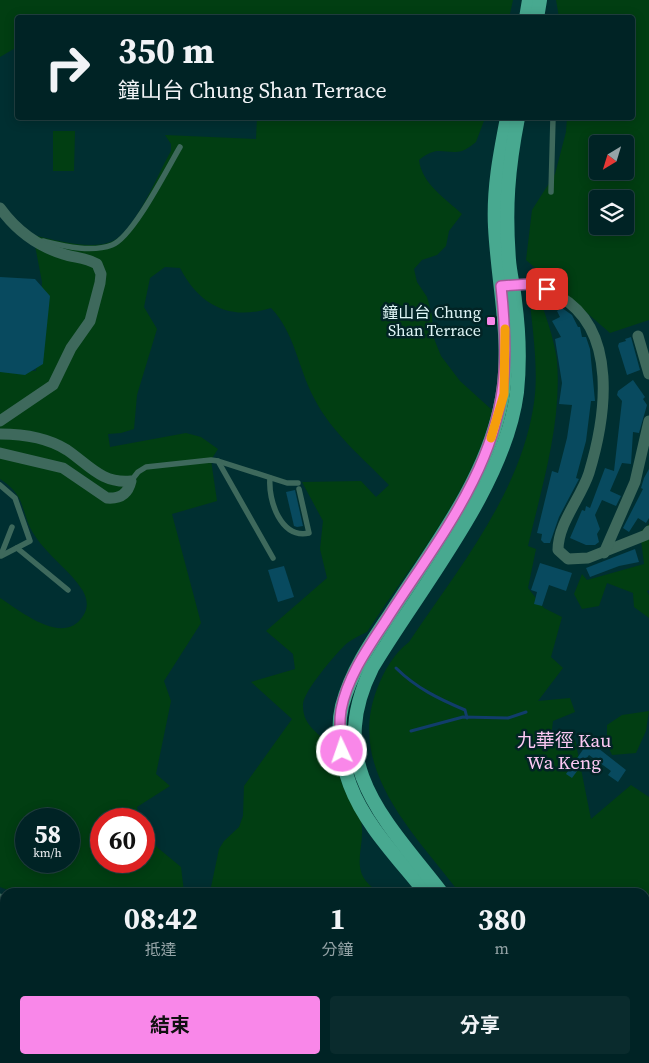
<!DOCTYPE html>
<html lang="zh-TW">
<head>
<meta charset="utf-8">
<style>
	:root { --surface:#002325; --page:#0a2b2d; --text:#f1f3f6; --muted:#95a4a7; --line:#224042; --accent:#f987e9 }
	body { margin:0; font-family:"Source Serif 4","Noto Sans TC",serif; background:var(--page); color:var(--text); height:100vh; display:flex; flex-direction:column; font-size:19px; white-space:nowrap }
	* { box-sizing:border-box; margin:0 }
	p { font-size:16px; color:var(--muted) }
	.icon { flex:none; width:28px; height:28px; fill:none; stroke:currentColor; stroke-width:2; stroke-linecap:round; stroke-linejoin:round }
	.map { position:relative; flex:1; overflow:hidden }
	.sheet { position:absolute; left:0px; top:888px; width:650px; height:176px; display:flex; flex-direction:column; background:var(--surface); border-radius:15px 15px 0 0; box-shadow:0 2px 12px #0003,0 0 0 1px var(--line) }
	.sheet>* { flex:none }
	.hud { position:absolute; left:15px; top:15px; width:620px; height:105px; border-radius:5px; box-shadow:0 2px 12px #0003,0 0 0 1px var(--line); background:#002325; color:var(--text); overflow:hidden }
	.needle { width:32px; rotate:218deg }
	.buttons { position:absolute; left:589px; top:135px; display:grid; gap:10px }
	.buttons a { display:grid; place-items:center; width:45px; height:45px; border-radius:5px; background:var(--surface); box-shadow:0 2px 12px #0003,0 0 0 1px var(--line); font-size:25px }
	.speed { position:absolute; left:15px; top:808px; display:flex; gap:10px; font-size:25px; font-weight:700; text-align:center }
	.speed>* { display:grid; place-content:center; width:65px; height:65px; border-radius:50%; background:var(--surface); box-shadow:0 2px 12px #0003,0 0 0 1px var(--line); line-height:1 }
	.speed small { font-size:12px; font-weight:400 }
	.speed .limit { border:8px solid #d22; background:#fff; color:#111 }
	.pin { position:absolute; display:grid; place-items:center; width:42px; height:42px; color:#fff; margin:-21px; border-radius:10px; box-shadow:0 2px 8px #0006 }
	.me { position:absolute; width:55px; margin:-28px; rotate:357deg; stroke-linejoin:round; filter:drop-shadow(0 0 4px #0008) }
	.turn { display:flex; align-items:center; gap:18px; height:105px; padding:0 20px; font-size:22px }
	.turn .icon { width:65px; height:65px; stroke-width:2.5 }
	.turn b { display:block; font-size:35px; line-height:42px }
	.eta { display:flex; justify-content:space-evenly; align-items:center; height:85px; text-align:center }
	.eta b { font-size:30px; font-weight:700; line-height:35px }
	.button { display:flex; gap:10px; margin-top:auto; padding:10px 20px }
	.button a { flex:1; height:58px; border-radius:5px; background:var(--accent); color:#111; font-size:20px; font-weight:700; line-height:58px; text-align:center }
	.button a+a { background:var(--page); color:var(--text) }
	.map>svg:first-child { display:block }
	.green { fill:#013e12; fill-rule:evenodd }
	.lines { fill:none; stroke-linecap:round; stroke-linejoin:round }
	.stream { stroke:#113d6b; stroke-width:3 }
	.building { fill:#084a5f }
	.service { stroke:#3e695c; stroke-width:5.5 }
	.minor { stroke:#3e695c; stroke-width:11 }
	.primary { stroke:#48a990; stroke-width:14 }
	.route-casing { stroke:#a25897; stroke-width:12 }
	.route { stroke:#f987e9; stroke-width:9 }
	.slow { stroke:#f59e0b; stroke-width:9 }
	.poi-dot { fill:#f987e9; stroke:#022425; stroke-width:2 }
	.labels { text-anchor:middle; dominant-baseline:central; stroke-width:5; stroke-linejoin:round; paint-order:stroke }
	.poi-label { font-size:16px; fill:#e0f6f7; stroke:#022425; text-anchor:end }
	.quarter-label { font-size:19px; fill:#fdc9f4; stroke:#022425 }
</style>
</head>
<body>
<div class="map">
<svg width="649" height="1063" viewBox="0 0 649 1063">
	<rect width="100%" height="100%" fill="#002f31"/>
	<!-- green -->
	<g class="green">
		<polygon points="0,0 513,0 509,18 18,18 17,47 0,57"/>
		<path d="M556,0H649V320L610,333L526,260L532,210L555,174L566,132L567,118H632V18L559,17ZM598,144H625V171H598ZM598,199H625V226H598Z"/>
		<path d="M257,118H485L476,142C472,145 467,149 462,151C445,155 438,144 419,160C422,184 445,198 462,214L449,231L446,246L437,255L422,260L414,269L417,282L427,297L432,315L433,336L441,356L460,381L492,410C473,491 412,563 367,632C359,636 350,640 344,646C334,656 304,691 303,704C302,728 321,732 330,748C337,761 339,778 345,791C349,800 358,808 360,817C369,846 344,871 379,892H210L219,849L224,841L239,827L243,816L244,786L292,719L251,682L295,669L293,654L266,631L327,578L320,549L323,521L302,482L361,481L376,497L389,485C363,458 331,432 314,398C298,368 295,333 271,308C230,321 200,306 180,268L165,267L150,278L144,307L157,329L137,395L134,429L121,433L108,434L110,447L186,433L201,437L218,449L211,460L217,501L172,514L201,623L164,681L171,701L156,774L170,786L137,807L140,819H101V861H144V831L158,848L181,867L184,892H13L0,887V598C21,611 63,647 83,616C89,607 87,599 83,591C70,570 48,556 35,536C19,512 29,498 0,479V370L36,371L42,282L33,235C54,240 93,251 113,241C136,230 158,173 171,151V144L165,135L256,139ZM26,819H69V861H26Z"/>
		<polygon points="53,131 75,131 74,171 53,171"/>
		<path d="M529,291H537C545,314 554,337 557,361C562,423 542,486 528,546L536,549L528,588L544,608L562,617L551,657L563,668L538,701L570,698L575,712L553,721L551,737L575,739L591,819L631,785L649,797V898L645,901V892H459C414,833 346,769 377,689C384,671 394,653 409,642C457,570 518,497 533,409C540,371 532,330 529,291Z"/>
		<polygon points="649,524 649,590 647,591 649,595 649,618 634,607 633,593 607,583 599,606 582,609 574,594 582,574 587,580 644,564 640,532"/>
		<polygon points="649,711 646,731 636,753 612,755 607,744 607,725 622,715"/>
		<polygon points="0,918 5,920 5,1059 147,1059 151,1063 0,1063"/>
		<polygon points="171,1059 487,1059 488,1063 175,1063"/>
		<polygon points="547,1059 643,1059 645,1063 547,1063"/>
	</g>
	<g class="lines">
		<!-- stream -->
		<g class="stream">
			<path d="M396,668C416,688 439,699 465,710L467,718"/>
			<polyline points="411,731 463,717 508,718 526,712"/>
		</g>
	</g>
	<!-- building -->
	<g class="building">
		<polygon points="0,277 35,279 50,296 43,364 25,375 0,372"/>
		<polygon points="562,308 572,315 578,327 580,327 582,337 586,337 590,349 595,401 591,401 586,441 576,478 579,479 559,517 550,543 544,543 541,540 542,534 537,533 552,471 558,473 567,438 572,405 559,404 562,383 555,339 561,337 552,321 560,317 557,311"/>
		<polygon points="631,337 640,370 627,375 618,346 619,343 626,341 625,339"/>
		<polygon points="633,380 645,397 643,399 647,405 639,433 633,432 631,464 622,463 610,491 621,496 616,506 602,500 595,515 600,529 597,534 599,542 595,545 586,545 570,538 582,510 585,511 586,506 590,508 605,468 614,471 622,401 617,395 618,391"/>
		<polygon points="649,469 649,518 646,523 638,518 629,532 623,528 643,489 641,488 644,478"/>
		<polygon points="295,490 303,526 297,527 294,526 286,492"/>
		<polygon points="635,549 639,562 619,566 590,577 586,568"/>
		<polygon points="540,563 572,573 566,591 549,585 542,606 534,604 537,592 531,590"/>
		<polygon points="284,566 294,597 278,602 268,570"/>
		<polygon points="589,741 626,770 618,782 608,775 611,771 589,755 572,778 566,774"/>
	</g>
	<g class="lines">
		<!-- service -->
		<g class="service">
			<polyline points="551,192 553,118"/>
			<path d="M43,241C64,246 91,253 112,245C133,237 167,169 180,147"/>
			<polyline points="218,461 287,483 298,483"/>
			<path d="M270,478C268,501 281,539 309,533L299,489"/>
			<polyline points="131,481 138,472 146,467 211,460 218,461 273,558"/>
			<polyline points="0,485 15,498 30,541 1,556"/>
			<polyline points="17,548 68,590"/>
			<polyline points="1,555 12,527"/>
		</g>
		<!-- minor -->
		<g class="minor">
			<path d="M0,208C16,230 37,246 63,254C75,258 85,257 97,264L101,274L100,283L90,321L71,348L53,385L0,421"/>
			<path d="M512,284C530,284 544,286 559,296C619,330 606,417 589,473C581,498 558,523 558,550L568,559L588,558L646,535L649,531"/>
			<polyline points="638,336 649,374"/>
			<path d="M0,434C23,434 48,438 67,450C89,465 102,484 131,481C128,494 120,499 107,498L63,468L0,453"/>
			<polyline points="604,553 635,482 649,421"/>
			<polyline points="0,899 5,901"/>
			<polyline points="156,1059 160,1063"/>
		</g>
		<!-- primary -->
		<g class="primary">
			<polyline points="526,18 529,0"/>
			<polyline points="537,18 540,0"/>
			<path d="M425,892C399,859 365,825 350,785C341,761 336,731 342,706C351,672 370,644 389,616C431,550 483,485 500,408C514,348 498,287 495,227C493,189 500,154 507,118"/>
			<path d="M441,892C385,820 324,764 372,668C420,587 505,487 517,392C520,363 519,331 515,301C514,288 510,274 509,260C505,208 508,169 518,118"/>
			<polyline points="525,1059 525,1063"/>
			<polyline points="539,1063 539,1059"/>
		</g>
	</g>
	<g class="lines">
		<!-- route casing -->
		<g class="route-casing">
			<path id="route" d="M342,751C340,737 339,723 341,710C347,678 367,649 385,622C414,576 449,530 473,481C507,413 509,361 501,286L530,284L547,289"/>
		</g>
		<!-- route -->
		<use href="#route" class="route"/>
		<!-- slow -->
		<polyline class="slow" points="491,438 504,394 505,329"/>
	</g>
	<!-- markers -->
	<rect class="poi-dot" x="486" y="316" width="10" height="10" rx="2.5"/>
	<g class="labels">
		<!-- poi labels -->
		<g class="poi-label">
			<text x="481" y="312">鐘山台 Chung<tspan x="481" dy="18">Shan Terrace</tspan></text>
		</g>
		<!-- quarter labels -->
		<g class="quarter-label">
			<text x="564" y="740">九華徑 Kau<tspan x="564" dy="22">Wa Keng</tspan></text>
		</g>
	</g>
</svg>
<div class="buttons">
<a><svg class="needle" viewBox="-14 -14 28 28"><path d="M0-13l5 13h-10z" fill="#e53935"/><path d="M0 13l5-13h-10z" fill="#95a4a7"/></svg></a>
<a><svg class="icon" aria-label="layers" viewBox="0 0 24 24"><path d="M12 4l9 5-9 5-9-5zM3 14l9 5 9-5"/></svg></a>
</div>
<div class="speed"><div>58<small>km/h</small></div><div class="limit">60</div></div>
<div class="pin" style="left:547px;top:289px;background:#d93025"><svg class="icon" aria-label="arrive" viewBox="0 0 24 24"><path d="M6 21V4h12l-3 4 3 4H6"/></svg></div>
<svg class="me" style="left:342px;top:751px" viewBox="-20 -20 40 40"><circle r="17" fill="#f987e9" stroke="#fff" stroke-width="3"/><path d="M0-11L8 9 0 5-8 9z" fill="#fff"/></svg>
<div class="hud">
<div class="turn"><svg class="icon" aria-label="right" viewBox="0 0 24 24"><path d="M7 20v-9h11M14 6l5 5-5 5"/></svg><div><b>350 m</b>鐘山台 Chung Shan Terrace</div></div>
</div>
<section class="sheet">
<div class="eta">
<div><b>08:42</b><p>抵達</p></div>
<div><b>1</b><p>分鐘</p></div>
<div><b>380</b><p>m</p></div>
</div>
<div class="button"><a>結束</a><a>分享</a></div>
</section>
</div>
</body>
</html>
